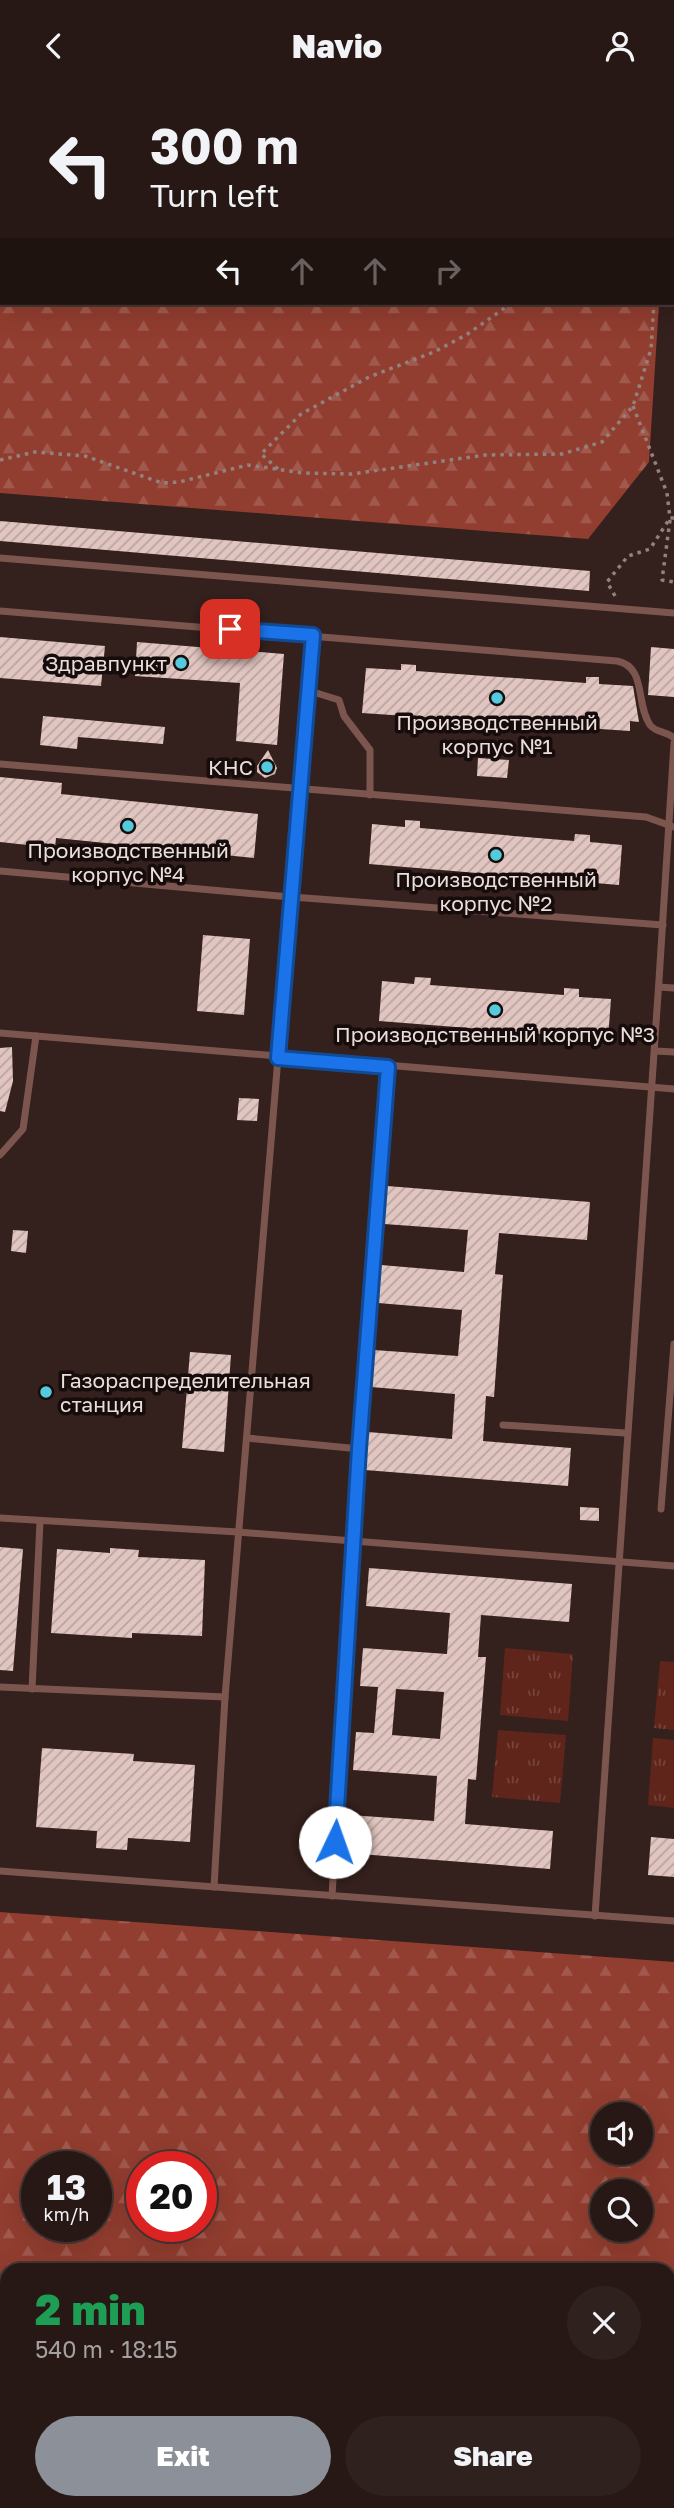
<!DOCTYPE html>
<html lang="en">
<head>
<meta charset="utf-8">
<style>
	:root { --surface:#271815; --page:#2f211e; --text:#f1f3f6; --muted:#a4a0a0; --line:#433734; --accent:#8c9099 }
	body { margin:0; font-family:"Golos Text",sans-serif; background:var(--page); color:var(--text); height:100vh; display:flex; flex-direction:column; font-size:26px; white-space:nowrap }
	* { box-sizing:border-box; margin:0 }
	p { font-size:23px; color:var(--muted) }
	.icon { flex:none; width:38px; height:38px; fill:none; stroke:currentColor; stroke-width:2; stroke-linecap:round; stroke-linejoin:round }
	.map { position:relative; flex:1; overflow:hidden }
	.drawer { position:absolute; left:0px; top:2172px; width:676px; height:247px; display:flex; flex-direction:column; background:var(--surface); border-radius:21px 21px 0 0; box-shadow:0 7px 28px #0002,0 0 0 2px var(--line) }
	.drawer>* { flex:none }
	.banner { position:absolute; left:0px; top:0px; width:676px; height:214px; box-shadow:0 7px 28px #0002,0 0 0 2px var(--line); background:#271815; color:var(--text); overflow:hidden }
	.controls { position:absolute; left:590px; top:2011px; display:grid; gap:14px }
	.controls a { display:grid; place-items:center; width:63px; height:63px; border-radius:50%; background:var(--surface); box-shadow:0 7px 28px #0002,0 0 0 2px var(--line); font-size:35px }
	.speed { position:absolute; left:21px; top:2060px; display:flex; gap:14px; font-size:35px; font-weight:700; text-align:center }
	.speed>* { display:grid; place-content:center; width:91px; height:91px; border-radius:50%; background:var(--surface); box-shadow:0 7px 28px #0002,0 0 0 2px var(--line); line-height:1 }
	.speed small { font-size:18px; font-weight:400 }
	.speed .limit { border:10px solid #d22; background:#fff; color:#111 }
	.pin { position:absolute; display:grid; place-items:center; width:60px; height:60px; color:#fff; margin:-30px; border-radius:14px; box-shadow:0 4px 10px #0006 }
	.me { position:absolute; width:77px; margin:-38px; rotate:3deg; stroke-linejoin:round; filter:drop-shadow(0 0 5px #0008) }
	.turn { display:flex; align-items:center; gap:24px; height:147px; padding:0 35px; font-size:32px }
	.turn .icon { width:91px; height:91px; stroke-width:2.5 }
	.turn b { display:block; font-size:49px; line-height:60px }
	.lanes { display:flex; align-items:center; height:66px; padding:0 35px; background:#0003; justify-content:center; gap:35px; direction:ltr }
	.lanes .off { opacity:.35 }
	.round { display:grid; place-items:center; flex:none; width:74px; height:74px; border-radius:37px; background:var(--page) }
	.head { display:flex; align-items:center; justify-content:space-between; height:119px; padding:0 35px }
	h1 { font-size:42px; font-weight:800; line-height:52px; color:#1e9e55 }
	.button { display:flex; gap:14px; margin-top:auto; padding:14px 35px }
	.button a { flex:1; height:80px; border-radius:42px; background:var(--accent); color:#fff; font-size:28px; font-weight:800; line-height:80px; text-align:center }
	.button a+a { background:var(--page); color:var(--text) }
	header { display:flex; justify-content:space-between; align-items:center; height:91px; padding:0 35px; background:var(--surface); font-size:32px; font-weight:800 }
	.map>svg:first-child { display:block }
	.grass { fill:url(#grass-tufts) }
	.forest { fill:url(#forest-firs); fill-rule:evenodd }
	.building { fill:url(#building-hatch); fill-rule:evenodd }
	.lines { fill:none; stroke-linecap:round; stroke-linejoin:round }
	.path { stroke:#92827e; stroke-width:3.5; stroke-dasharray:3.5 5; stroke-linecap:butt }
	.lane { stroke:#7c564e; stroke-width:7 }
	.route-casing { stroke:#114b97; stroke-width:18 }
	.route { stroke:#1a73e8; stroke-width:12 }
	.poi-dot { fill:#55cadf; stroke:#150c0b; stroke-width:2.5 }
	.labels { text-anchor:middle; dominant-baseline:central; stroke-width:7; stroke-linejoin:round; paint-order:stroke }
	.poi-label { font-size:21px; fill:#ebddda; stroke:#150c0b }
</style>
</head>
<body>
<header><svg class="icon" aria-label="back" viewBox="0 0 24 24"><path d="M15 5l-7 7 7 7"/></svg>Navio<svg class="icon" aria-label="person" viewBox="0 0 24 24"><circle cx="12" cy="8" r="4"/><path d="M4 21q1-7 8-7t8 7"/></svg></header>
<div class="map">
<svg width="674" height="2417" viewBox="0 0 674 2417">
	<defs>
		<pattern id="grass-tufts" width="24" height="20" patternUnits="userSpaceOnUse" patternTransform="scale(1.75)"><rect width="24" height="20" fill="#5f251b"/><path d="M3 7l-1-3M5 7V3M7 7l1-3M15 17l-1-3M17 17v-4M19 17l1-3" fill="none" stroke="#76443c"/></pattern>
		<pattern id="forest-firs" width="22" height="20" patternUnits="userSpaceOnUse" patternTransform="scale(1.75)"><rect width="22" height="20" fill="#913d2f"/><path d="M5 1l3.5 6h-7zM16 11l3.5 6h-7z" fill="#a1594d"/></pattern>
		<pattern id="building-hatch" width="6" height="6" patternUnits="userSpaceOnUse" patternTransform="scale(1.75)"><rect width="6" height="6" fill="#e1c5c0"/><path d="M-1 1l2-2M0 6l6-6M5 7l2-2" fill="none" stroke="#baa4a0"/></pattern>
	</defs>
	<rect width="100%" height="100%" fill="#34201c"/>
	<!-- grass -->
	<g class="grass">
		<polygon points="505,1557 573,1563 568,1630 500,1624"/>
		<polygon points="660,1570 674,1571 674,1639 654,1637"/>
		<polygon points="498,1639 566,1644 560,1712 492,1706"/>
		<polygon points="653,1647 674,1649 674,1717 648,1714"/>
	</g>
	<!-- forest -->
	<g class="forest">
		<polygon points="0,0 672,0 2,2 2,212 659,212 649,371 588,448 0,402"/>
		<path d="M0,1821L674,1871V2417H597L575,2412H668V2179H7V2267L0,2265ZM602,2023H640V2062H602ZM37,2076H96V2135H37ZM142,2076H201V2135H142ZM602,2100H640V2138H602Z"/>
	</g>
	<!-- building -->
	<g class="building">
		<polygon points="0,430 590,480 589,500 0,450"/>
		<polygon points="0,546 105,555 101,595 0,587"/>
		<polygon points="137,551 284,563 277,654 236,650 240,592 135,585"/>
		<polygon points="651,556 674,558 674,606 648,604"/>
		<polygon points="401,573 416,574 416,580 586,592 586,586 599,586 599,593 633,595 639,631 630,630 630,640 362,622 366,577 401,579"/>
		<polygon points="43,625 165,636 163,653 78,646 77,658 40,654"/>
		<polygon points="268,659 277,677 275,683 265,687 257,681 257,675"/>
		<polygon points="478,667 509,669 507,687 477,685"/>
		<polygon points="0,686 62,692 61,703 258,723 254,767 56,747 55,757 0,751"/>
		<polygon points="405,729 420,730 420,737 574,750 575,743 590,744 590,751 622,754 619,794 369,773 372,733 405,736"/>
		<polygon points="203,844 250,848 244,924 197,920"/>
		<polygon points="415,886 431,887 430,894 564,904 564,897 579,898 579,906 611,908 608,948 379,930 382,890 414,893"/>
		<polygon points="12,956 13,990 5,1021 0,1020 0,957"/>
		<polygon points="239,1007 259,1008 257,1030 237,1029"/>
		<polygon points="387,1095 590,1111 587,1149 499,1142 495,1183 503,1184 494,1306 486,1305 483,1350 571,1357 568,1395 365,1379 368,1341 452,1348 455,1303 371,1296 374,1259 458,1265 462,1219 378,1212 381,1174 464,1181 468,1139 384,1133"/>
		<polygon points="13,1139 28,1140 26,1162 11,1160"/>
		<polygon points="190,1261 231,1264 224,1361 182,1357"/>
		<polygon points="580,1416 599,1417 599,1430 580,1429"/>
		<polygon points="0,1456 23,1458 13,1580 0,1579"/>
		<polygon points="110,1457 139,1459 138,1466 205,1469 202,1545 132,1542 132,1547 51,1542 57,1458 110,1462"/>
		<path d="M369,1477L572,1493L569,1531L481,1524L478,1566H486L476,1689L468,1688L465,1733L553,1740L550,1778L347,1762L350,1724L434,1730L437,1685L353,1679L356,1641L374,1642L378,1596L360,1595L363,1557L447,1563L450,1522L366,1515ZM396,1598L444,1601L440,1648L392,1644Z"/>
		<polygon points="42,1657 134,1663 133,1670 195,1674 190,1751 128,1747 127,1759 96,1757 97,1740 36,1736"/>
		<polygon points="651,1746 674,1748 674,1786 648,1784"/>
	</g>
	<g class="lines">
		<!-- path -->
		<g class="path">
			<polyline points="625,0 625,2"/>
			<polyline points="0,179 2,178"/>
			<polyline points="633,315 667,402 670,427 674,427"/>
			<polyline points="0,369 35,361 85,365 162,392 179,391 248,374 303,382 352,383 485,364 562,363 602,351 633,315 651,258 654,212"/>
			<polyline points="278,378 261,363 301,323 369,286 434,261 466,244 512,212"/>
			<polyline points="670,429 662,489 674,491"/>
			<polyline points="615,505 607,491 628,465 650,458 670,427"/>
			<polyline points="0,2349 7,2351"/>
			<polyline points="61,2412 61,2417"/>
		</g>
		<!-- lane -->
		<g class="lane">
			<polyline points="0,467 674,522"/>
			<path d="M0,520L617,570C647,576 635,612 650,634C656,642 667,640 674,647"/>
			<polyline points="310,600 339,609 344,625 370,659 370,704"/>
			<polyline points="0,673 646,726 674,736"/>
			<polyline points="0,780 279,805 663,834"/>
			<polyline points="659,896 674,897"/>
			<polyline points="0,942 674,998"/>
			<polyline points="655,960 674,961"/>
			<polyline points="0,1064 23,1038 36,945"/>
			<polyline points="503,1334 625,1342"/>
			<polyline points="247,1347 360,1358"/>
			<polyline points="661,1418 674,1253"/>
			<polyline points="0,1427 238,1441 674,1475"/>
			<polyline points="0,1596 225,1606"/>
			<polyline points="32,1598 40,1431"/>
			<polyline points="0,1780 674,1830"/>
			<polyline points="214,1796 225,1606 313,544"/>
			<polyline points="332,1805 353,1452 388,976"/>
			<path d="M595,1825C618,1433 651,1043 674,652"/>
		</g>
	</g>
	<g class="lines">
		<!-- route casing -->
		<g class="route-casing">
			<polyline id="route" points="230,538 313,544 278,967 388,976 359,1358 335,1751"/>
		</g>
		<!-- route -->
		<use href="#route" class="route"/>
	</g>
	<!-- markers -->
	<g class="poi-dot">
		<circle cx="181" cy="572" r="7"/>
		<circle cx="497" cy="607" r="7"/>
		<circle cx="267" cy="676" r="7"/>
		<circle cx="128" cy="735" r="7"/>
		<circle cx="496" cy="764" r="7"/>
		<circle cx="495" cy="919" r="7"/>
		<circle cx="46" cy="1301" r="7"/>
	</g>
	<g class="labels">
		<!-- poi labels -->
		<g class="poi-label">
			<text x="167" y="572" text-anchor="end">Здравпункт</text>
			<text x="497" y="631">Производственный<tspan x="497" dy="24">корпус №1</tspan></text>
			<text x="253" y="676" text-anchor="end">КНС</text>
			<text x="128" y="759">Производственный<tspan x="128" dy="24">корпус №4</tspan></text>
			<text x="496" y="788">Производственный<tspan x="496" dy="24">корпус №2</tspan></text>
			<text x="495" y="943">Производственный корпус №3</text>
			<text x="60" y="1289" text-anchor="start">Газораспределительная<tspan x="60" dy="24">станция</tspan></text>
		</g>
	</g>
</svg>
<div class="controls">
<a><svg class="icon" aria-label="sound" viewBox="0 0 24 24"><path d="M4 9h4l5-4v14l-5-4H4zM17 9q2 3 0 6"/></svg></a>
<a><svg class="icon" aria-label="search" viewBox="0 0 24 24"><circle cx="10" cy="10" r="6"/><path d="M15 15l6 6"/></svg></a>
</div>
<div class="speed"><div>13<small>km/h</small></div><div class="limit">20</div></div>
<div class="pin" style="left:230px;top:538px;background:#d93025"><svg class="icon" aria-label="arrive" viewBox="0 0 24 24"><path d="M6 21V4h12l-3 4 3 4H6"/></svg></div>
<svg class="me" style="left:335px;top:1751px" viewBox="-20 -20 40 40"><circle r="19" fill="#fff"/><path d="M0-13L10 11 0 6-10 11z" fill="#1a73e8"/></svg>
<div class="banner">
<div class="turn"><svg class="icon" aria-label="left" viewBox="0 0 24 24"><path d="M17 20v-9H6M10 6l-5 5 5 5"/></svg><div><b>300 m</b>Turn left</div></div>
<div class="lanes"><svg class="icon" aria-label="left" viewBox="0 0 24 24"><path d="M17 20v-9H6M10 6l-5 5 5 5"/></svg><svg class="icon off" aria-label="ahead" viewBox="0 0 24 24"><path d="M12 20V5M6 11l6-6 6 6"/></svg><svg class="icon off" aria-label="ahead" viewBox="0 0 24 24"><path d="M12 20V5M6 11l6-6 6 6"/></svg><svg class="icon off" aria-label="right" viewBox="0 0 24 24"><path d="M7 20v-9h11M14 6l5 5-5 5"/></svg></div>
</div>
<section class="drawer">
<div class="head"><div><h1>2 min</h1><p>540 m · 18:15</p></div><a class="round"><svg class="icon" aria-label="close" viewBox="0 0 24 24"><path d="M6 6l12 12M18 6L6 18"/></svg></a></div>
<div class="button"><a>Exit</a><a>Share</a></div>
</section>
</div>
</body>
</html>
